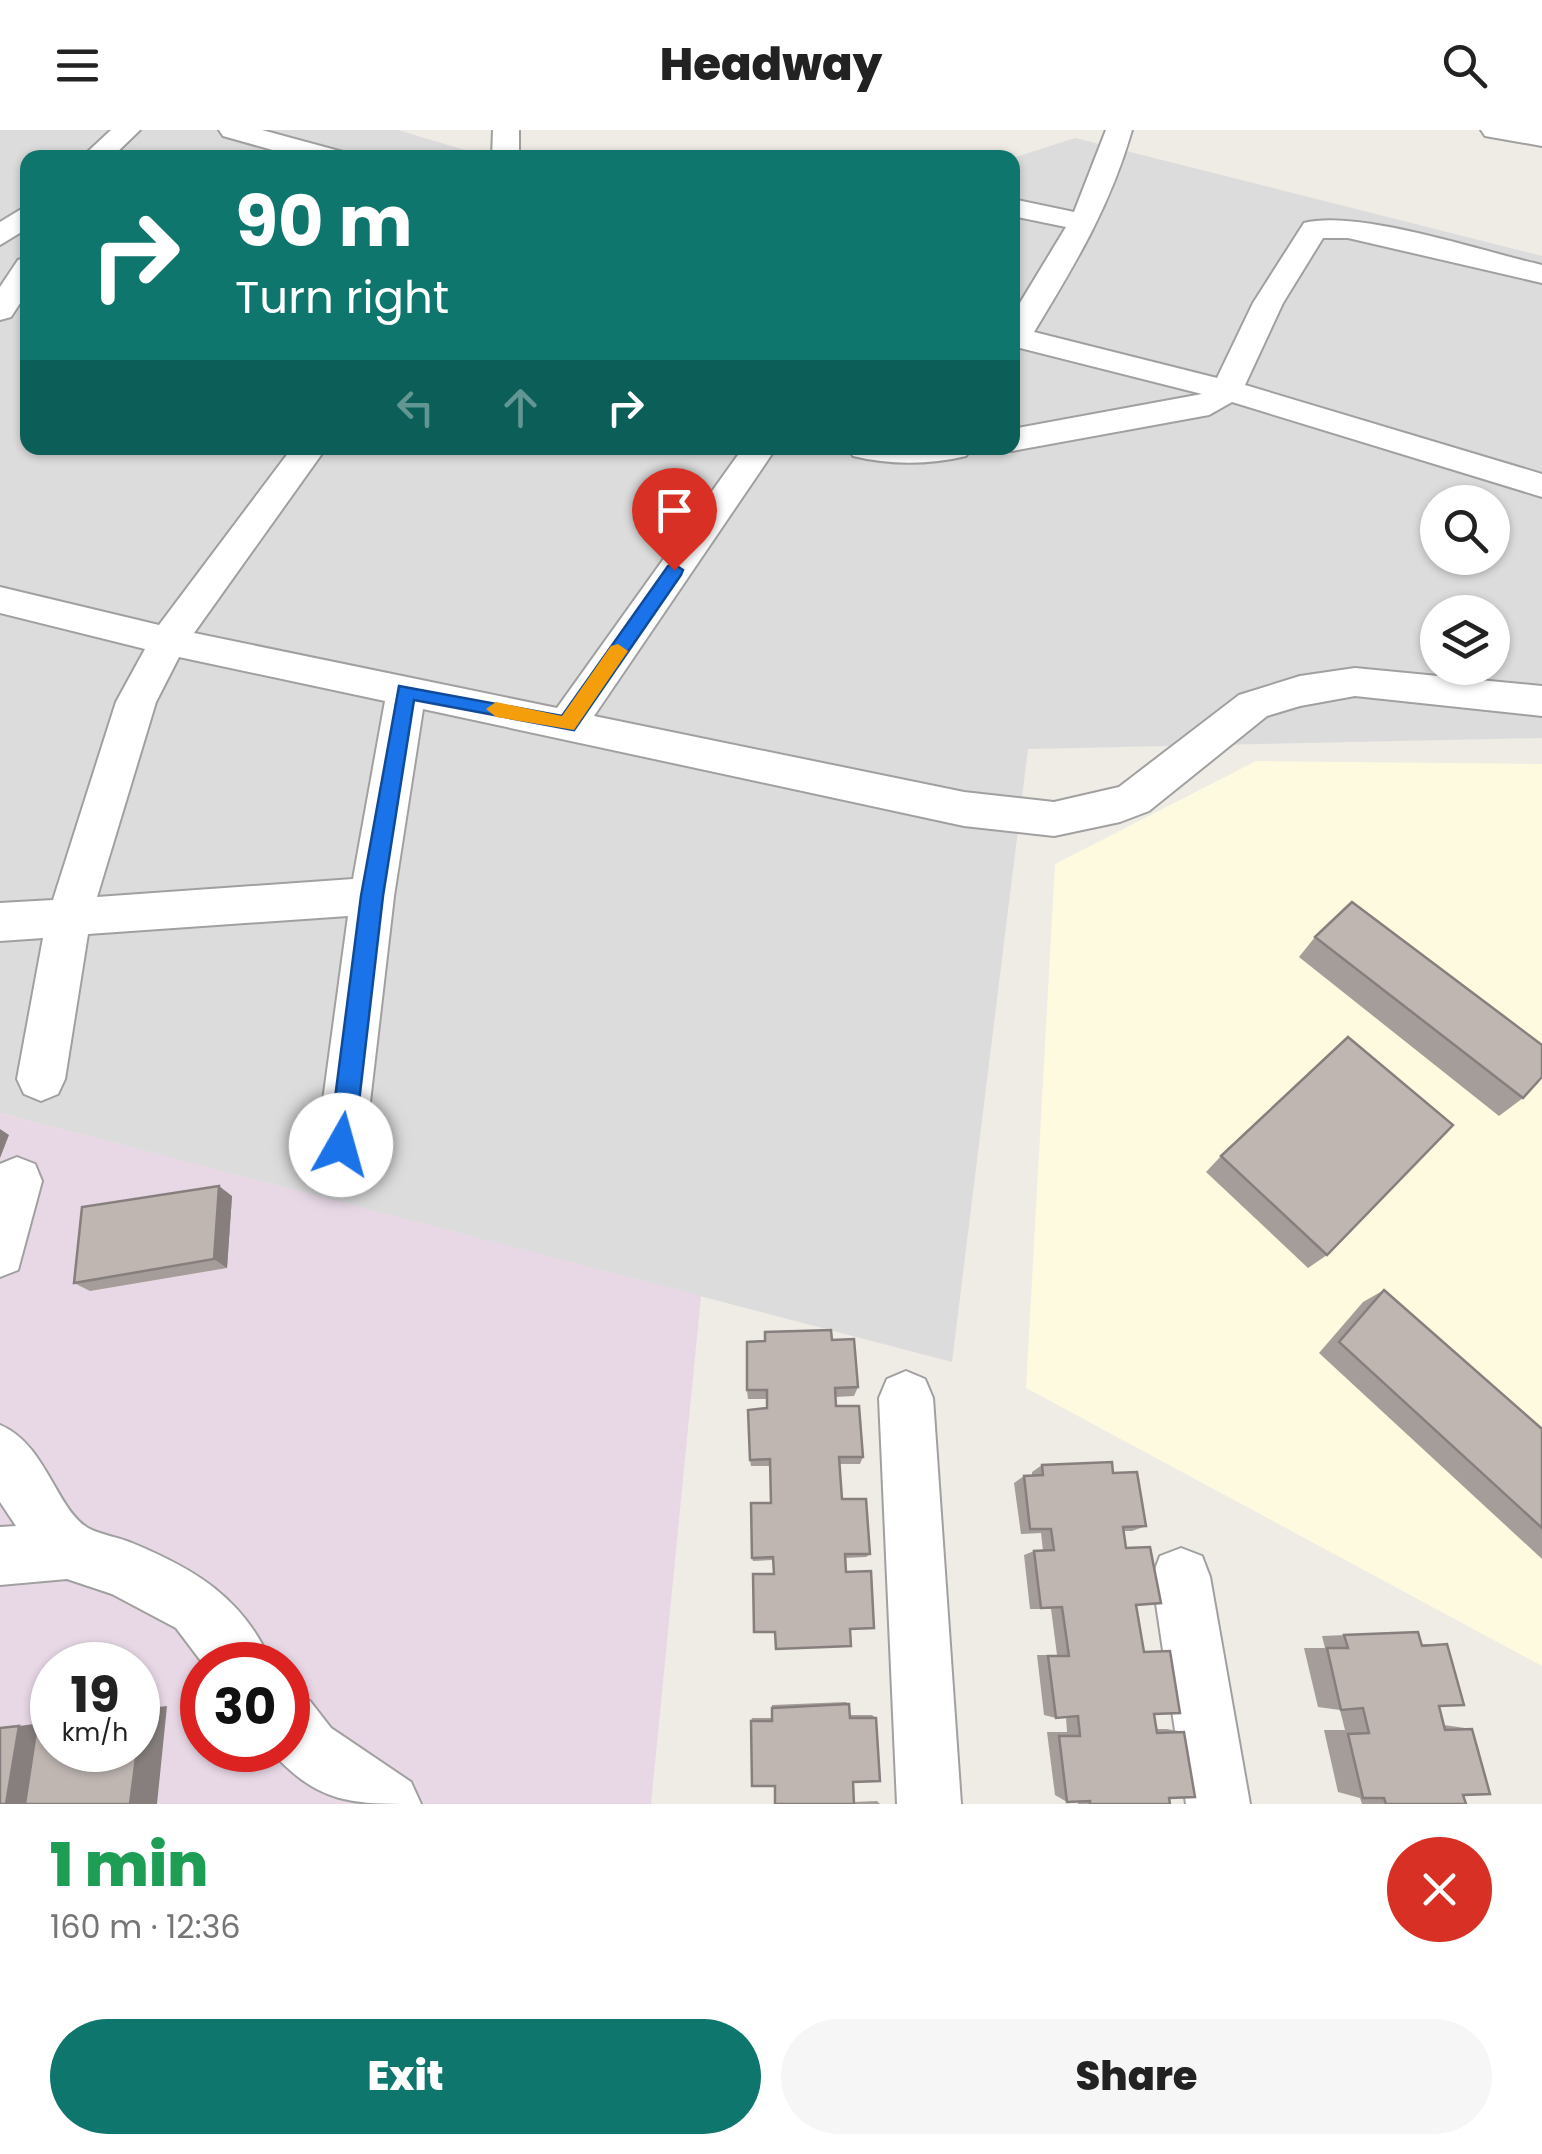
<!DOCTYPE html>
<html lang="en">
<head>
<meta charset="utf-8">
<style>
	:root { --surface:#fff; --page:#f6f6f6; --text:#222; --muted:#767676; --accent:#0f766e }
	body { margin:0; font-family:Poppins,sans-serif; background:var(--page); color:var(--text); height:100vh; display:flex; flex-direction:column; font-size:38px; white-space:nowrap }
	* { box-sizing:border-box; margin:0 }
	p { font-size:32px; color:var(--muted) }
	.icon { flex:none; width:55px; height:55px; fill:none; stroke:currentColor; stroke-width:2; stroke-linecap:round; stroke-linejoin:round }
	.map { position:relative; height:1674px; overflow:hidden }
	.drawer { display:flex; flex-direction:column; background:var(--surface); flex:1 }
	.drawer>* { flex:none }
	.hud { position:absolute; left:20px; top:20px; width:1000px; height:305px; border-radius:20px; box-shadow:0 2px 8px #0004; background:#0f766e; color:#fff; overflow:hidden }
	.fabs { position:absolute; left:1420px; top:355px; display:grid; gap:20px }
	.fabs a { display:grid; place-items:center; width:90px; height:90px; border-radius:50%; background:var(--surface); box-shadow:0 2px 8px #0004; font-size:50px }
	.speed { position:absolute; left:30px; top:1512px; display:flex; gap:20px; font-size:50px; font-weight:700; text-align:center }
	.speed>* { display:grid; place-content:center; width:130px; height:130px; border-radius:50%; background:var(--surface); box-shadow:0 2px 8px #0004; line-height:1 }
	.speed small { font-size:25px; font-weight:400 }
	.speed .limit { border:15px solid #d22; background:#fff; color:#111 }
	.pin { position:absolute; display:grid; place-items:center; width:85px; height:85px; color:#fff; margin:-102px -42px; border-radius:50% 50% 50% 0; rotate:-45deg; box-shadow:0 0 10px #0007 }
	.pin .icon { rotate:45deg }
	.me { position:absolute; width:110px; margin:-55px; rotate:7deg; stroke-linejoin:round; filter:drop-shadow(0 0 8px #0008) }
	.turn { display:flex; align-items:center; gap:35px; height:210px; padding:0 50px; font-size:45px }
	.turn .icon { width:130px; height:130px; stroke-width:2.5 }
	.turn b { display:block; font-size:70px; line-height:85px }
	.lanes { display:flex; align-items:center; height:95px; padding:0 50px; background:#0003; justify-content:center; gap:50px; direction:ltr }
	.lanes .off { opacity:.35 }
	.round { display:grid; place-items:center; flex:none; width:105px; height:105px; border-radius:52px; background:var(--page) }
	.head { display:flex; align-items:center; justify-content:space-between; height:170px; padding:0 50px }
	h1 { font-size:60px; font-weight:800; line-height:75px; color:#1e9e55 }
	.primary-button { display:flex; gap:20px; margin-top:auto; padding:20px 50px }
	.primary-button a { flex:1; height:115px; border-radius:60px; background:var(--accent); color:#fff; font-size:40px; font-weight:800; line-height:115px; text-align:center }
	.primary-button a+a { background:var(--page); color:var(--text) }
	header { display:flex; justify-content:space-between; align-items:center; height:130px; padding:0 50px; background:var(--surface); font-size:45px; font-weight:800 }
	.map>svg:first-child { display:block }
	.residential { fill:#dddcdc; fill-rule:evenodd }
	.industrial { fill:#e8d8e6; fill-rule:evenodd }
	.education { fill:#fdfae0 }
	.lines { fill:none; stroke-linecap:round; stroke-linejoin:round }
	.minor-casing { stroke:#a0a0a0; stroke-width:4 }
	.minor { fill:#fff; fill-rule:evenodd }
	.wall { fill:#a49d99 }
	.shaded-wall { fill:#867f7d }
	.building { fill:#bfb6b2; stroke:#867f7d; stroke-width:2.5 }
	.route { fill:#1a73e8; stroke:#114b97; stroke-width:2.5 }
	.slow { fill:#f59e0b }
</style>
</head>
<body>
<header><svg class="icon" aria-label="menu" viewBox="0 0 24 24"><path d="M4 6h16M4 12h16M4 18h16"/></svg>Headway<svg class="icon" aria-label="search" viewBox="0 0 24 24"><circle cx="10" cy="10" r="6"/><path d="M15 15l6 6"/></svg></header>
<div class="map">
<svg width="1542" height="1674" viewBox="0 0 1542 1674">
	<rect width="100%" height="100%" fill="#efebe5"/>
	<!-- residential -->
	<path class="residential" d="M0,0H398L488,27L28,28V318H1012L1013,28L1075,8L1542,126V608L1028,619L952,1232L0,983ZM1438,372H1492V428H1438ZM1438,482H1492V538H1438Z"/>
	<!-- industrial -->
	<path class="industrial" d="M0,983L701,1166L651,1674H0ZM52,1535H138V1620H52ZM202,1535H288V1620H202Z"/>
	<!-- education -->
	<polygon class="education" points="1256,631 1542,634 1542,1536 1026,1258 1055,734"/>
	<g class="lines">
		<!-- minor casing -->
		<g class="minor-casing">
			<g id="minor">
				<polygon points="111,0 140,0 111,28 81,28"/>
				<polygon points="219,0 262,0 343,22 346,28 301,28 223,6"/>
				<polygon points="493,0 519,0 519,28 492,28"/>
				<path d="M1106,0H1132C1110,77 1075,134 1034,202L1217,248L1253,173L1304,93C1358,79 1484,122 1542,135V153L1348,108H1323L1283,173L1245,255L1542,344V367L1232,272L1209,285L1012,321L1000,318H1012V299L1202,264L1012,216V186L1066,97L1012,86V69L1074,82Z"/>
				<polygon points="1481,0 1542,0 1542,16 1485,6"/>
				<polygon points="28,75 28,98 0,115 0,92"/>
				<polygon points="28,127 28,161 11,187 0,190 0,157 18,130"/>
				<path d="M292,318H326L194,503L557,578L743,318H776L594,586L964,662L1054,672L1119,657L1239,565L1300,546L1355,538L1542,556V586L1355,566L1300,576L1267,586L1149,681L1120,692L1054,706L964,696L423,579L394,766L365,1015L358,1031L341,1038L324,1031L317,1015L348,786L88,804L65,949L58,964L41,971L24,964L17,949L43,808L0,811V773L53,770L116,572L145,519L0,483V457L159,495ZM179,527L385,571L353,749L97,767L156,572Z"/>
				<path d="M848,318H971L966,326C929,335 890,335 853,326Z"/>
				<polygon points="17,1027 35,1034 42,1051 18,1140 0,1147 0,1034"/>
				<polygon points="906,1241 925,1249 933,1268 961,1674 897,1674 879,1268 887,1249"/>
				<path d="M0,1295C46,1314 56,1379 88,1398C101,1405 118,1407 132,1413C195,1439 245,1469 272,1535H204L176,1498L112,1464L67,1449L0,1455V1397L16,1396L0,1372Z"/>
				<polygon points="1181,1418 1202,1426 1210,1447 1250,1674 1186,1674 1152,1447 1160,1426"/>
				<path d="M288,1562L310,1571L331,1598L411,1652L421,1674C350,1674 318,1674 270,1620H288Z"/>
			</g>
		</g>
		<!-- minor -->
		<use href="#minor" class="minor"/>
	</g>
	<!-- wall -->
	<g class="wall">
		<polygon points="1315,807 1523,968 1499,986 1299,827"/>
		<polygon points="1221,1026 1327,1125 1308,1138 1206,1042"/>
		<polygon points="232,1066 227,1138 90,1161 74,1153"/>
		<polygon points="1384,1160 1542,1299 1542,1429 1319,1223 1363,1172"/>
		<polygon points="832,1210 858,1257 854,1266 835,1267 836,1276 863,1327 860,1334 840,1334 842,1369 870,1424 866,1427 845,1428 774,1444 773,1430 753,1431 752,1428 771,1373 770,1336 751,1336 750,1330 767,1278 767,1269 748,1269 747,1260"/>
		<polygon points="1042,1335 1113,1343 1146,1396 1132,1401 1123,1401 1144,1521 1170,1521 1154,1584 1157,1599 1167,1599 1184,1602 1169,1668 1170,1674 1078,1674 1078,1672 1067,1672 1055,1665 1047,1602 1067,1602 1066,1587 1056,1588 1044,1585 1037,1525 1057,1525 1051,1479 1030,1479 1024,1425 1034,1421 1043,1421 1041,1403 1021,1404 1014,1353 1024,1346 1032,1346 1032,1342"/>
		<polygon points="1418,1502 1421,1514 1447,1514 1439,1576 1444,1595 1472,1599 1463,1665 1466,1674 1362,1674 1360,1668 1338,1662 1324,1600 1345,1600 1340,1580 1318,1577 1304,1518 1325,1518 1322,1506"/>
		<polygon points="846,1572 849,1574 849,1585 872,1585 876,1588 853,1652 854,1672 877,1671 880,1674 775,1674 775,1656 751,1591 752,1588 772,1588 772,1575"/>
	</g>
	<!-- shaded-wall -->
	<g class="shaded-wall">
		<polygon points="0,999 9,1005 0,1028"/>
		<polygon points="219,1056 232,1066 227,1138 214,1129"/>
		<polygon points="167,1576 157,1674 130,1674 141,1579"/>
		<polygon points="49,1592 37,1674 6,1674 19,1596"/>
	</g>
	<!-- building -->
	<g class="building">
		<polygon points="1352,772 1542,915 1542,947 1523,968 1315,807"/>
		<polygon points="1348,907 1453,995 1327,1125 1221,1026"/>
		<polygon points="219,1056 214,1129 74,1153 82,1077"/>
		<polygon points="1384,1160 1542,1299 1542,1398 1339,1212"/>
		<polygon points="831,1200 832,1210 854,1209 858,1257 835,1258 836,1276 859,1276 863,1327 839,1327 842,1369 866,1369 870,1424 845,1424 846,1442 871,1441 874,1498 850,1499 851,1516 776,1519 775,1502 754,1502 753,1444 774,1444 773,1427 752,1428 751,1373 771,1373 770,1329 750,1330 748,1280 767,1278 767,1260 747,1260 747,1212 765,1211 765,1202"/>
		<polygon points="1112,1332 1113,1343 1137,1342 1146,1396 1123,1397 1126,1418 1150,1417 1161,1473 1136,1475 1144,1522 1170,1521 1180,1583 1154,1584 1157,1603 1184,1602 1195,1667 1169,1668 1170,1674 1090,1674 1090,1671 1067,1672 1059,1606 1080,1606 1078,1586 1056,1588 1048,1526 1069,1526 1062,1477 1041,1478 1034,1421 1054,1420 1051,1399 1030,1399 1024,1346 1043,1345 1042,1335"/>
		<polygon points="1418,1502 1422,1516 1447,1514 1464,1575 1439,1576 1445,1600 1472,1599 1490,1664 1463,1665 1466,1674 1386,1674 1384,1668 1363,1668 1348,1604 1369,1603 1363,1578 1341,1580 1327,1518 1348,1518 1344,1505"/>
		<polygon points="849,1574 850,1588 876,1588 880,1651 853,1652 854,1674 775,1674 775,1656 752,1656 751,1591 772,1591 772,1578"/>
		<polygon points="138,1579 141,1579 138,1613"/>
		<polygon points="52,1592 52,1620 137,1620 130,1674 25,1674 37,1595"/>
		<polygon points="19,1596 6,1674 0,1674 0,1598"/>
	</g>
	<!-- route -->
	<polygon class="route" points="674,434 683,440 681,445 574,600 414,570 383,766 354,1015 350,1023 332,1023 329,1015 361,766 399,556 562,586 668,436"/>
	<!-- slow -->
	<polygon class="slow" points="618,514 628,521 574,600 496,587 486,579 496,572 562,586 611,516"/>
</svg>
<div class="fabs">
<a><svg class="icon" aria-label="search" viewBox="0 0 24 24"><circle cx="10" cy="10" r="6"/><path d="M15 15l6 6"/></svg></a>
<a><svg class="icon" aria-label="layers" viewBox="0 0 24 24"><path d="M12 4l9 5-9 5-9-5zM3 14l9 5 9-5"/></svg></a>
</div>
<div class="speed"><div>19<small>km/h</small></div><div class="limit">30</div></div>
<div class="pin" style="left:674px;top:440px;background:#d93025"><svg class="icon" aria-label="arrive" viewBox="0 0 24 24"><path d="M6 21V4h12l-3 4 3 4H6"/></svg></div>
<svg class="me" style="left:341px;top:1015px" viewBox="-20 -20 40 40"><circle r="19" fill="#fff"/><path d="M0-13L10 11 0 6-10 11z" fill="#1a73e8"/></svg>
<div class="hud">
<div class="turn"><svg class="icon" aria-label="right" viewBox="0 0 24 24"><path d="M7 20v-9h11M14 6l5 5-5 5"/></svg><div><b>90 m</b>Turn right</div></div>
<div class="lanes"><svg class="icon off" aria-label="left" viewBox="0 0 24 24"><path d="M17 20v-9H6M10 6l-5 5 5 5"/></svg><svg class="icon off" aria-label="ahead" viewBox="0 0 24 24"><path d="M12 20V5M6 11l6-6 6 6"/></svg><svg class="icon" aria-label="right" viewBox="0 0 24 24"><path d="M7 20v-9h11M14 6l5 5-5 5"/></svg></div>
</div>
</div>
<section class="drawer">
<div class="head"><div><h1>1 min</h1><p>160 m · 12:36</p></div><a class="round" style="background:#d93025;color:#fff"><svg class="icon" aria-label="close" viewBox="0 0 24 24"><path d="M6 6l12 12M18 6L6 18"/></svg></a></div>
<div class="primary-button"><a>Exit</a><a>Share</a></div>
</section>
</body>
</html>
